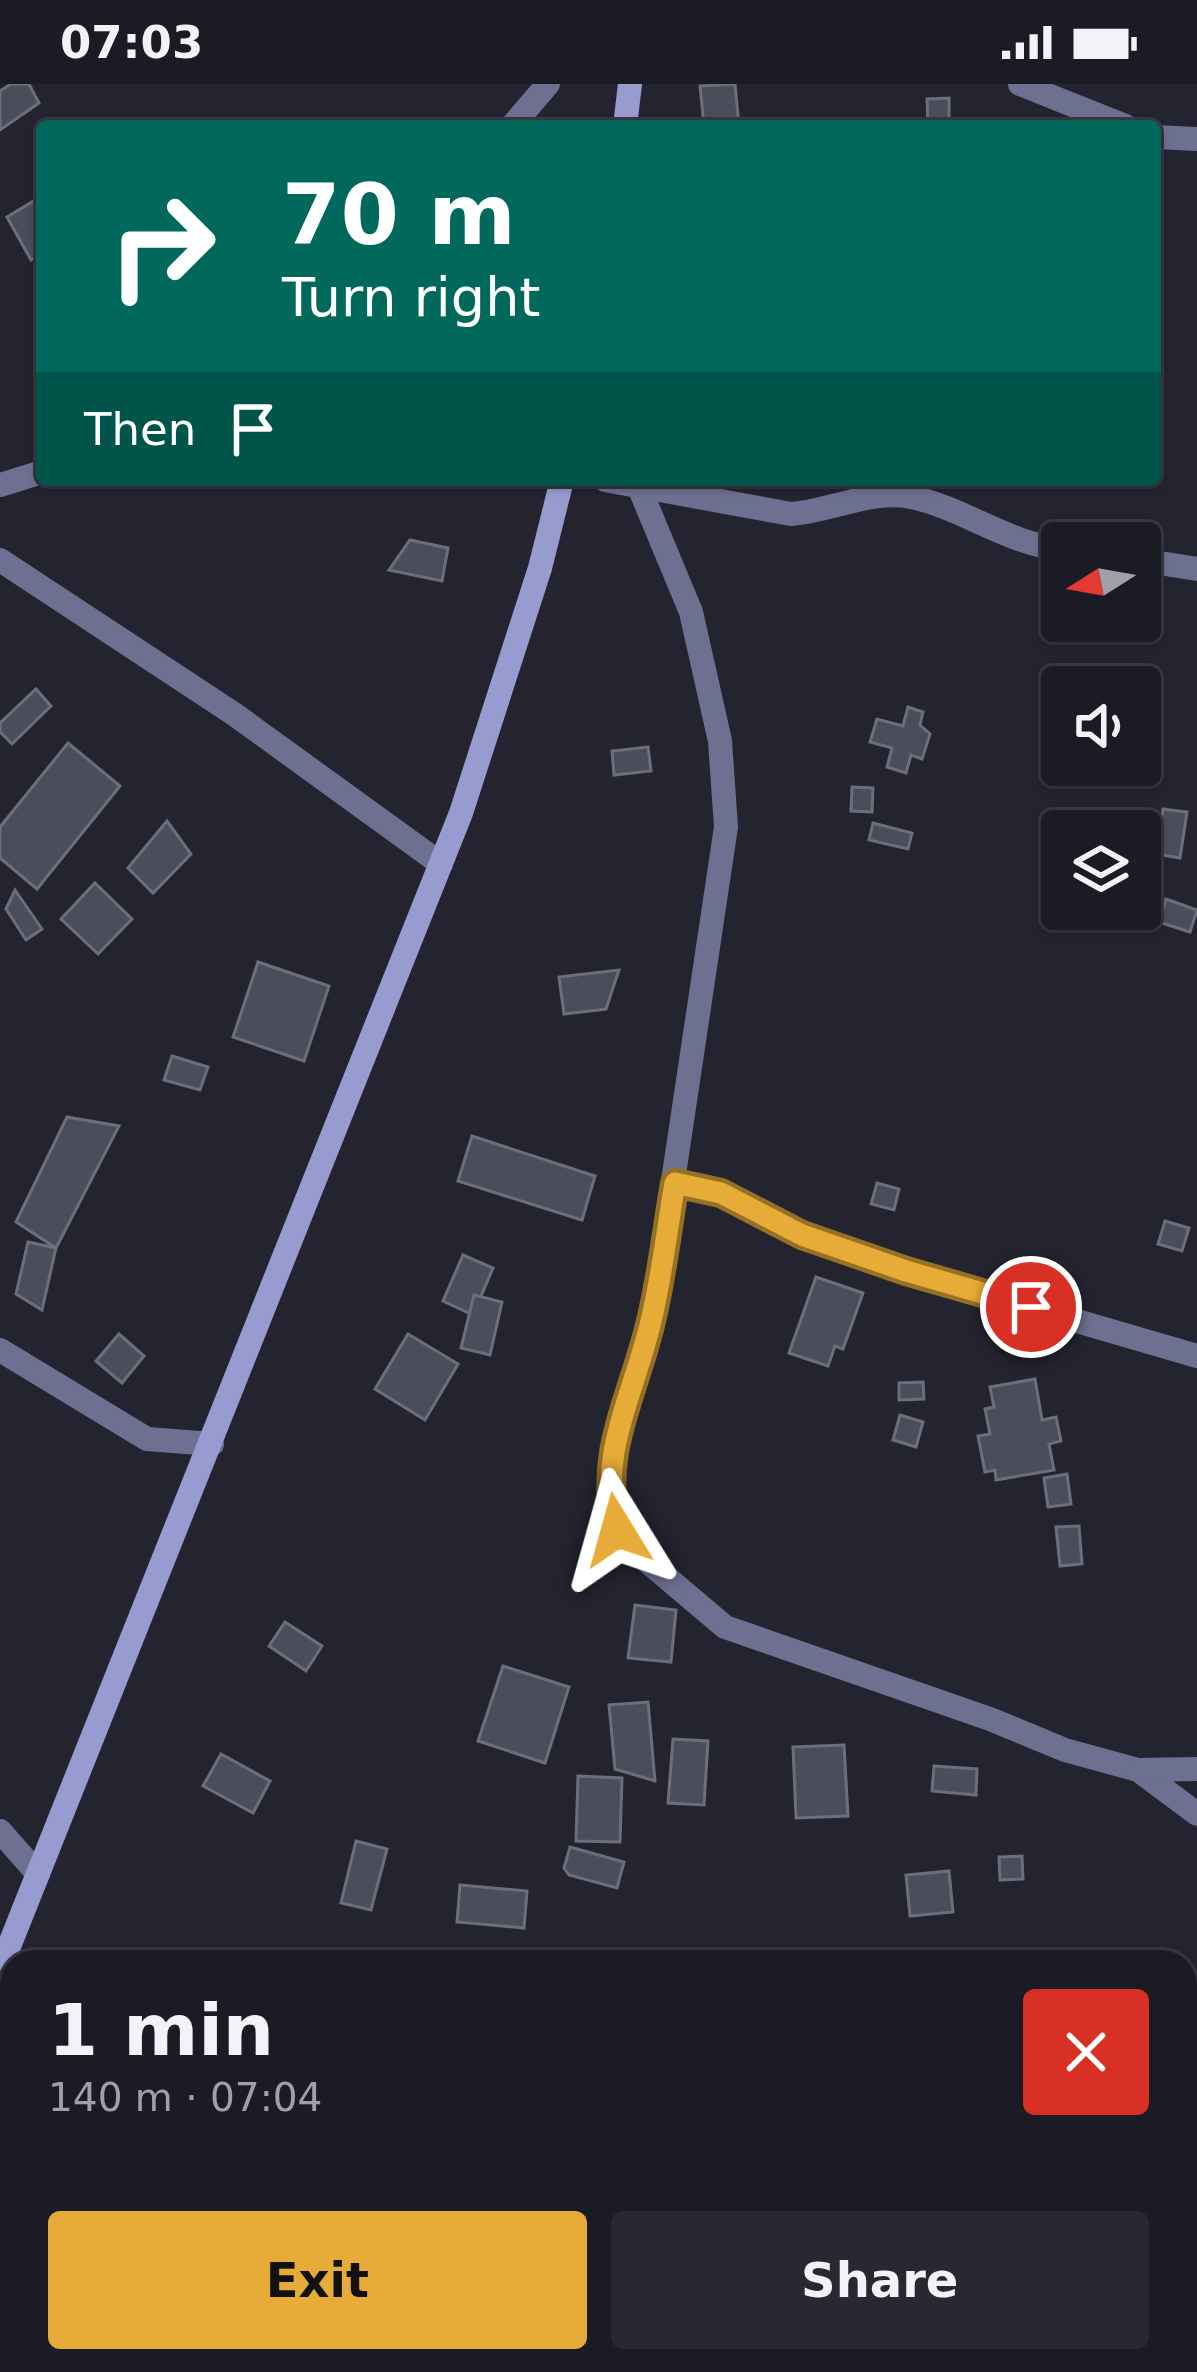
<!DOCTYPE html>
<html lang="en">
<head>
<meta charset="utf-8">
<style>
	:root { --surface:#1a1b24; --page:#272831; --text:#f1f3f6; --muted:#9fa1a6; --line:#383941; --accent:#e7ac37 }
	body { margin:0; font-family:"DejaVu Sans",sans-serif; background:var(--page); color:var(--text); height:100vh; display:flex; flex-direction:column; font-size:45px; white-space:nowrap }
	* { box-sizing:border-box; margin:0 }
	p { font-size:39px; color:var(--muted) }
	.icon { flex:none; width:66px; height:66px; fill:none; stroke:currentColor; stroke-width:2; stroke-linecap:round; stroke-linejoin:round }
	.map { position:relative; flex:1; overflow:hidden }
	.side { position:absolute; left:0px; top:1866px; width:1197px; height:423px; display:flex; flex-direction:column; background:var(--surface); border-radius:36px 36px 0 0; box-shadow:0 3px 9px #0004,0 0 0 3px var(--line) }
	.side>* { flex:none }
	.guide { position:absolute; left:36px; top:36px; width:1125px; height:366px; border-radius:12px; box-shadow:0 3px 9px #0004,0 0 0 3px var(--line); background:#00695c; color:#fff; overflow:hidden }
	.needle { width:78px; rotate:259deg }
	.fabs { position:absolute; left:1041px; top:438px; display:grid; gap:24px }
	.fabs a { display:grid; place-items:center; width:120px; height:120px; border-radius:12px; background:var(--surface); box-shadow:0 3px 9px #0004,0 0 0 3px var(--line); font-size:60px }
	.pin { position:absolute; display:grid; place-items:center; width:102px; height:102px; color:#fff; margin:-51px; border:6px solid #fff; border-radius:50%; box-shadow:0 3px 12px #0007 }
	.me { position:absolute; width:132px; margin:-66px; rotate:352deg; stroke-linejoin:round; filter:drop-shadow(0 0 9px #0008) }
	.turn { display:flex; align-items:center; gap:42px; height:252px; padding:0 48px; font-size:54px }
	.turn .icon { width:156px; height:156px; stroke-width:2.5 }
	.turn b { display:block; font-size:84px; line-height:102px }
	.then { display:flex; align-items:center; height:114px; padding:0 48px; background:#0003; gap:24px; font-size:45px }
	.round { display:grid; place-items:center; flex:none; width:126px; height:126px; border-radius:12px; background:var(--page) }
	.summary { display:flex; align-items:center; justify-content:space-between; height:204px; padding:0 48px }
	h1 { font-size:72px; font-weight:600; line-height:90px }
	.button { display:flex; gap:24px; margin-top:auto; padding:24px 48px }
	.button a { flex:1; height:138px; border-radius:12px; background:var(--accent); color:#111; font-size:48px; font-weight:600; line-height:138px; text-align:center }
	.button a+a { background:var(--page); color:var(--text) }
	.status { display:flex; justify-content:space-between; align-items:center; height:84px; padding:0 60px; background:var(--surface); direction:ltr }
	.status svg { height:33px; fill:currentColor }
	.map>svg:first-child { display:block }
	.building { fill:#4c4d5b; stroke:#6d6e7c; stroke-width:3 }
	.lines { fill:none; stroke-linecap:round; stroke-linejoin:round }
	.street { stroke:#6e7091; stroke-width:24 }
	.secondary { stroke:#989bd0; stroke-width:24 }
	.route-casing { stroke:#967024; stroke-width:30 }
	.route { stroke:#e7ac37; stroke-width:21 }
</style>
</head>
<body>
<div class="status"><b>07:03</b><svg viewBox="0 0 49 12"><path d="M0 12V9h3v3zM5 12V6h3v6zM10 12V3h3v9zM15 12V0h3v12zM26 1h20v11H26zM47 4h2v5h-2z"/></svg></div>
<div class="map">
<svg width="1197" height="2288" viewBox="0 0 1197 2288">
	<rect width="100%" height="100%" fill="#232430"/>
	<!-- building -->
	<g class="building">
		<polygon points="11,0 29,0 39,19 0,46 0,7"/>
		<polygon points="735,0 739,42 704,42 700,2"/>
		<polygon points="949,14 949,42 928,42 927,15"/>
		<polygon points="42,112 42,169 31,176 7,133"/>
		<polygon points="410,456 448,464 442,497 389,486"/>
		<polygon points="36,605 51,622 12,660 0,648 0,639"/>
		<polygon points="908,623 923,628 920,641 930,650 922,675 911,671 906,689 887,683 892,664 870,658 877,635 903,642"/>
		<polygon points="68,659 120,702 37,805 0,774 0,743"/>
		<polygon points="648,663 651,687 614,691 612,667"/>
		<polygon points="852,703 873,704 872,728 851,727"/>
		<polygon points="1163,725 1187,728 1180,774 1156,770"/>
		<polygon points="167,737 191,770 153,809 128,784"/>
		<polygon points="873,739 912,749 908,765 869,756"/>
		<polygon points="1049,762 1062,765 1062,788 1043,783"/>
		<polygon points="95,799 132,835 98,870 61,835"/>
		<polygon points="15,806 42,845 26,856 6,825"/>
		<polygon points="1166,815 1197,826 1190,848 1159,838"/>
		<polygon points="258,878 329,902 304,977 233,953"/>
		<polygon points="619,886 606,925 564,930 559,893"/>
		<polygon points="172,972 208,983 200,1006 164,996"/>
		<polygon points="67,1033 119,1042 56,1164 16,1138"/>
		<polygon points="472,1052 595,1092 582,1136 458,1097"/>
		<polygon points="877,1099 899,1105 894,1126 871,1120"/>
		<polygon points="1165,1137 1189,1144 1182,1167 1158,1160"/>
		<polygon points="28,1158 56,1164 42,1226 16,1210"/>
		<polygon points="463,1171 493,1184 473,1231 443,1217"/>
		<polygon points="816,1193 863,1209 843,1265 835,1262 828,1282 789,1269"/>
		<polygon points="474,1211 502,1218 490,1271 461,1264"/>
		<polygon points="119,1250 144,1272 122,1299 96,1277"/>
		<polygon points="408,1250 458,1280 425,1336 375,1305"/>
		<polygon points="1035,1295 1042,1336 1056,1333 1061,1357 1049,1360 1054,1386 996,1396 995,1386 985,1388 978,1352 990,1350 985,1325 994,1323 990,1303"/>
		<polygon points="923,1298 924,1315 899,1316 899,1299"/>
		<polygon points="900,1331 923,1338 916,1363 893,1356"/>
		<polygon points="1067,1390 1071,1420 1048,1423 1044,1394"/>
		<polygon points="1079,1442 1082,1480 1060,1482 1056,1443"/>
		<polygon points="635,1521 676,1526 671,1578 628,1574"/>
		<polygon points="285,1538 322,1562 306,1587 269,1562"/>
		<polygon points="503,1582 569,1603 545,1679 478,1657"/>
		<polygon points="648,1618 655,1697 615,1685 609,1621"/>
		<polygon points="673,1655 708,1657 704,1721 668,1719"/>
		<polygon points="844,1661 848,1732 796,1734 793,1663"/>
		<polygon points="221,1670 270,1697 253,1729 203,1702"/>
		<polygon points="934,1682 977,1685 976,1711 932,1707"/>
		<polygon points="578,1692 622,1694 620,1758 576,1757"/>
		<polygon points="356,1757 387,1765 371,1826 341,1819"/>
		<polygon points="570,1763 624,1778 617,1804 569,1791 564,1784"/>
		<polygon points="1022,1772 1023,1795 1000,1796 999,1773"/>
		<polygon points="949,1787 953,1828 910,1832 906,1791"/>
		<polygon points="460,1801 527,1807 524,1844 457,1838"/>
		<polygon points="68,2277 119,2277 120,2288 69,2288"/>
		<polygon points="855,2277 917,2277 919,2288 853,2288"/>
	</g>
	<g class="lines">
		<!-- street -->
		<g class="street">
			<polyline points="1020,0 1125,42"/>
			<polyline points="512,42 548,0"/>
			<polyline points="1155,53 1197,55"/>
			<path d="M605,396L791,430C832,427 871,405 911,413C964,424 1007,460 1062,465"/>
			<polyline points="0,401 42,388"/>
			<polyline points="639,403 691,528 720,657 726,743 652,1237 610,1381 609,1410 617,1446 647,1477 725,1543 990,1635 1065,1666 1138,1686 1197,1730"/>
			<polyline points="0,476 234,630 441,780"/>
			<polyline points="1140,476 1197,485"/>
			<polyline points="675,1099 721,1109 802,1151 906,1187 1197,1272"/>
			<polyline points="0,1266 147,1355 212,1360"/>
			<polyline points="1138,1686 1197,1685"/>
			<polyline points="0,1747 38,1790"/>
			<polyline points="1185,1914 1197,1907"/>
			<polyline points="0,1962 12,1969"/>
			<polyline points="1185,2066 1197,2074"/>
			<polyline points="152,2277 154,2288"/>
			<polyline points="547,2288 549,2277"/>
		</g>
		<!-- secondary -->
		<g class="secondary">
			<polyline points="625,42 630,0"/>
			<polyline points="0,1885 461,729 540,484 562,396"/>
		</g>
	</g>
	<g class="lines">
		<!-- route casing -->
		<g class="route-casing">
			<path id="route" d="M617,1446C597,1369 634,1311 651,1237C662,1192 667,1145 675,1099L721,1109L802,1151L906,1187L1031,1223"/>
		</g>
		<!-- route -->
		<use href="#route" class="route"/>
	</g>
</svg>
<div class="fabs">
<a><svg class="needle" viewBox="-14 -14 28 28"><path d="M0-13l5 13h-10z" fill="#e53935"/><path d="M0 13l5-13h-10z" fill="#9fa1a6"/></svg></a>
<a><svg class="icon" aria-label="sound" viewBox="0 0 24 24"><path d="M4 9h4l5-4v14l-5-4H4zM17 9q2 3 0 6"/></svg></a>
<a><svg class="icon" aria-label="layers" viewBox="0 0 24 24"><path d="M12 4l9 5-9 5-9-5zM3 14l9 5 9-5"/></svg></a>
</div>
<div class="pin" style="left:1031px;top:1223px;background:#d93025"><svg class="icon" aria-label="arrive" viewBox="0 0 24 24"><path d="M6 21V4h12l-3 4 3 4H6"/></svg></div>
<svg class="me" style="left:617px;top:1446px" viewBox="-20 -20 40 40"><path d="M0-17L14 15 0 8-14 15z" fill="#e7ac37" stroke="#fff" stroke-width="4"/></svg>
<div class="guide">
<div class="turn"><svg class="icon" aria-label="right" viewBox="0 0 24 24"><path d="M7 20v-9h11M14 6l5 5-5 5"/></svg><div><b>70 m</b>Turn right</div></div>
<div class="then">Then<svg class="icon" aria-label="arrive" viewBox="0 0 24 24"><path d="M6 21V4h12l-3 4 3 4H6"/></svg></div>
</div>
<section class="side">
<div class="summary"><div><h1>1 min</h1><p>140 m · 07:04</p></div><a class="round" style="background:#d93025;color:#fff"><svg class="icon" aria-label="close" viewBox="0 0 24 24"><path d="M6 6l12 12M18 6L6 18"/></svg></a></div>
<div class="button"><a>Exit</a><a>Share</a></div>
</section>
</div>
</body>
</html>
